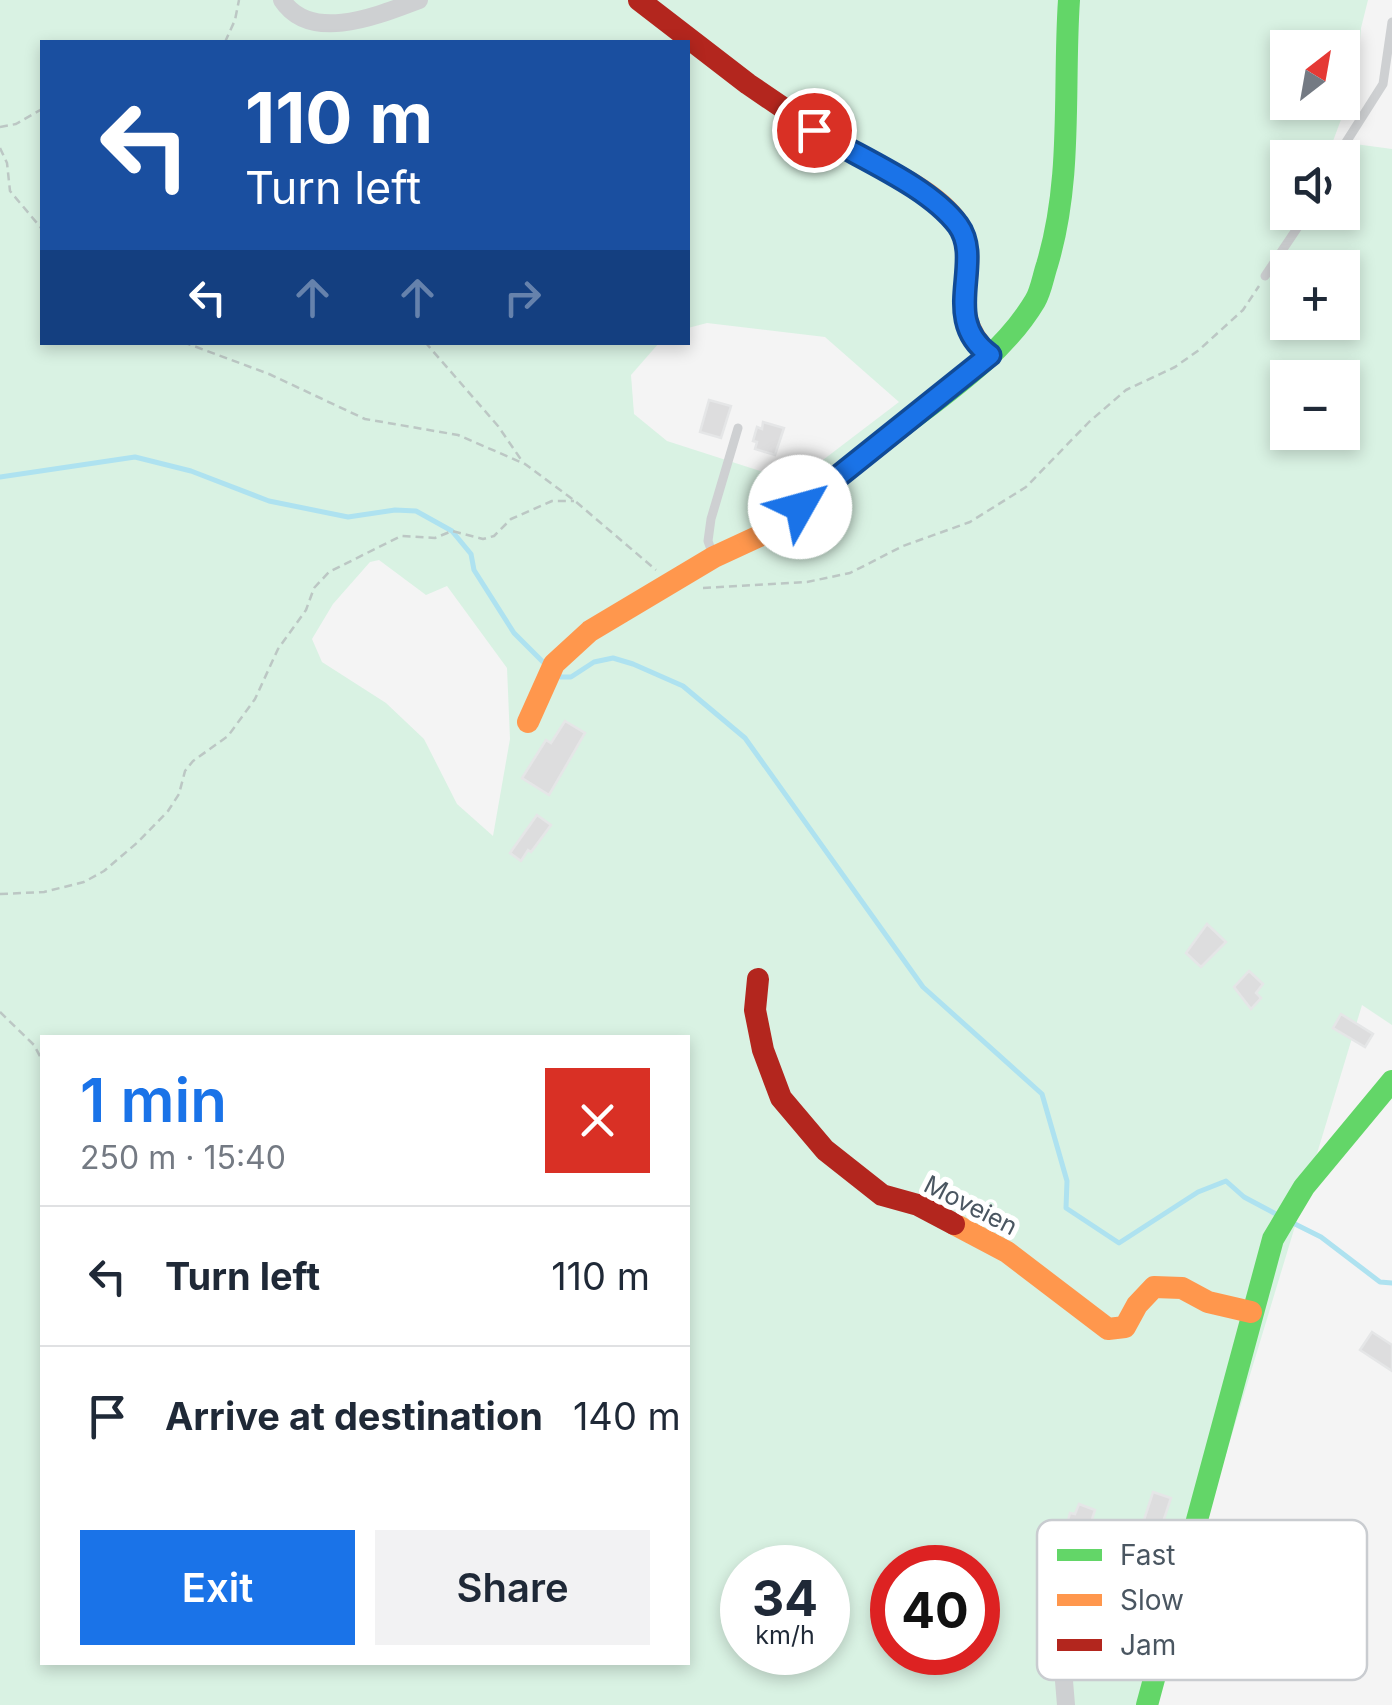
<!DOCTYPE html>
<html lang="en">
<head>
<meta charset="utf-8">
<style>
	:root { --surface:#fff; --page:#f2f2f3; --text:#1f2937; --muted:#747a83; --line:#e0e1e3; --accent:#1a73e8 }
	body { margin:0; font-family:Inter,sans-serif; background:var(--page); color:var(--text); height:100vh; display:flex; flex-direction:column; font-size:38px; white-space:nowrap }
	* { box-sizing:border-box; margin:0 }
	p { font-size:32px; color:var(--muted) }
	.icon { flex:none; width:55px; height:55px; fill:none; stroke:currentColor; stroke-width:2; stroke-linecap:round; stroke-linejoin:round }
	.map { position:relative; flex:1; overflow:hidden }
	.details { position:absolute; left:40px; top:1035px; width:650px; height:630px; display:flex; flex-direction:column; background:var(--surface); border-radius:0px; box-shadow:0 5px 15px #0003 }
	.details>* { flex:none }
	.banner { position:absolute; left:40px; top:40px; width:650px; height:305px; border-radius:0px; box-shadow:0 5px 15px #0003; background:#1a4fa0; color:#fff; overflow:hidden }
	.needle { width:65px; rotate:31deg }
	.controls { position:absolute; left:1270px; top:30px; display:grid; gap:20px }
	.controls a { display:grid; place-items:center; width:90px; height:90px; border-radius:0px; background:var(--surface); box-shadow:0 5px 15px #0003; font-size:50px }
	.speed { position:absolute; left:720px; top:1545px; display:flex; gap:20px; font-size:50px; font-weight:700; text-align:center }
	.speed>* { display:grid; place-content:center; width:130px; height:130px; border-radius:50%; background:var(--surface); box-shadow:0 5px 15px #0003; line-height:1 }
	.speed small { font-size:25px; font-weight:400 }
	.speed .limit { border:15px solid #d22; background:#fff; color:#111 }
	.pin { position:absolute; display:grid; place-items:center; width:85px; height:85px; color:#fff; margin:-42px; border:5px solid #fff; border-radius:50%; box-shadow:0 2px 10px #0007 }
	.me { position:absolute; width:110px; margin:-55px; rotate:52deg; stroke-linejoin:round; filter:drop-shadow(0 0 8px #0008) }
	.turn { display:flex; align-items:center; gap:35px; height:210px; padding:0 40px; font-size:45px }
	.turn .icon { width:130px; height:130px; stroke-width:2.5 }
	.turn b { display:block; font-size:70px; line-height:85px }
	.lanes { display:flex; align-items:center; height:95px; padding:0 40px; background:#0003; justify-content:center; gap:50px; direction:ltr }
	.lanes .off { opacity:.35 }
	.round { display:grid; place-items:center; flex:none; width:105px; height:105px; border-radius:0px; background:var(--page) }
	.summary { display:flex; align-items:center; justify-content:space-between; height:170px; padding:0 40px }
	h1 { font-size:60px; font-weight:600; line-height:75px; color:var(--accent) }
	.cta { display:flex; gap:20px; margin-top:auto; padding:20px 40px }
	.cta a { flex:1; height:115px; border-radius:0px; background:var(--accent); color:#fff; font-size:40px; font-weight:600; line-height:115px; text-align:center }
	.cta a+a { background:var(--page); color:var(--text) }
	ul { padding:0; list-style:none }
	li { display:flex; align-items:center; gap:30px; height:140px; padding:0 40px; border-top:2px solid var(--line) }
	li div { flex:1 }
	li b { display:block; font-size:38px }
	li em { font-style:normal }
	.map>svg:first-child { display:block }
	.green { fill:#d9f2e3; fill-rule:evenodd }
	.lines { fill:none; stroke-linecap:round; stroke-linejoin:round }
	.stream { stroke:#aee2f0; stroke-width:5 }
	.building { fill:#ddddde; stroke:#e5e6e7; stroke-width:2.5 }
	.path { stroke:#bcc7c4; stroke-width:2.5; stroke-dasharray:8 5; stroke-linecap:butt }
	.lane { stroke:#ced0d2; stroke-width:9 }
	.street { stroke:#ced0d2; stroke-width:18 }
	.fast { stroke:#63d668; stroke-width:22 }
	.slow { stroke:#ff974d; stroke-width:22 }
	.jam { stroke:#b3261e; stroke-width:22 }
	.route-casing { stroke:#114b97; stroke-width:25 }
	.route { stroke:#1a73e8; stroke-width:18 }
	.labels { text-anchor:middle; dominant-baseline:central; stroke-width:10; stroke-linejoin:round; paint-order:stroke }
	.street-label { font-size:25px; fill:#4a5661; stroke:#fff }
	.key { fill:#fff; stroke:#c9ccd0; stroke-width:2.5 }
	.key-label { font-size:28px; fill:#4a5661 }
</style>
</head>
<body>
<div class="map">
<svg width="1392" height="1705" viewBox="0 0 1392 1705">
	<rect width="100%" height="100%" fill="#f4f4f4"/>
	<!-- green -->
	<path class="green" d="M0,0H1368L1361,28L1357,77L1333,141L1392,149V1025L1362,1005L1150,1705H0ZM42,42H688V328L707,323L825,337L899,402L794,482L667,441L634,414L631,375L659,343L42,342ZM1288,48H1342V102H1288ZM1288,158H1342V212H1288ZM1288,268H1342V322H1288ZM1288,378H1342V432H1288ZM379,560L426,595L447,586L507,668L510,739L493,836L457,804L424,739L386,703L322,662L312,639L333,604L370,562ZM42,1038H688V1662H42ZM742,1568H828V1652H742ZM892,1568H978V1652H892Z"/>
	<g class="lines">
		<!-- stream -->
		<g class="stream">
			<polyline points="0,477 135,457 191,471 269,501 348,517 395,510 416,511 452,531 471,554 474,570 514,633 544,663"/>
			<polyline points="556,673 561,677 571,677 594,662 613,658 633,664 683,686 745,738 923,987 1042,1094 1067,1181 1066,1208 1119,1243 1198,1192 1226,1181 1244,1197 1276,1214"/>
			<polyline points="1293,1223 1321,1237 1380,1282 1392,1283"/>
		</g>
	</g>
	<!-- building -->
	<g class="building">
		<polygon points="709,400 731,406 721,438 700,432"/>
		<polygon points="763,422 784,428 775,455 755,449 757,442 753,441 757,427 762,429"/>
		<polygon points="565,721 585,733 549,795 522,778 546,740 551,743"/>
		<polygon points="537,815 551,825 531,852 528,850 521,861 510,853"/>
		<polygon points="1207,924 1226,942 1201,967 1186,953"/>
		<polygon points="1249,971 1263,984 1256,993 1261,998 1251,1009 1234,987"/>
		<polygon points="1341,1014 1373,1034 1365,1047 1333,1028"/>
		<polygon points="1372,1332 1392,1345 1392,1371 1360,1350"/>
		<polygon points="1153,1492 1171,1498 1152,1555 1135,1548"/>
		<polygon points="1079,1504 1095,1510 1087,1535 1070,1529 1071,1525 1067,1524 1070,1513 1075,1514"/>
	</g>
	<g class="lines">
		<!-- path -->
		<g class="path">
			<polyline points="225,42 235,20 239,0"/>
			<polyline points="0,127 16,124 42,109"/>
			<polyline points="0,148 7,163 10,191 42,229"/>
			<polyline points="183,342 269,374 365,419 458,435 525,464 575,501 656,570"/>
			<polyline points="425,342 498,426 522,461"/>
			<polyline points="703,588 807,582 850,573 903,546 970,522 1026,487 1089,422 1126,390 1175,367 1199,350 1243,310 1259,286"/>
			<polyline points="0,894 44,892 84,882 104,871 138,842 168,811 179,794 185,771 193,761 228,736 255,699 278,649 306,610 314,588 329,572 401,536 435,538 452,531 483,539 494,536 511,519 552,501 574,501"/>
			<polyline points="0,1012 34,1045 42,1060"/>
		</g>
		<!-- lane -->
		<g class="lane">
			<polyline points="1336,158 1383,84 1392,22"/>
			<polyline points="1265,276 1308,212"/>
			<polyline points="713,555 708,541 711,519 738,428"/>
		</g>
		<!-- street -->
		<g class="street">
			<path d="M282,0C311,44 379,15 419,0"/>
			<polyline points="1063,1556 1071,1577 1078,1627 1064,1681 1066,1705"/>
		</g>
		<!-- fast -->
		<g class="fast">
			<path d="M903,426C950,390 1004,353 1035,301C1041,291 1043,277 1047,265C1073,179 1063,88 1069,0"/>
			<polyline points="1147,1705 1273,1239 1304,1187 1392,1081"/>
		</g>
		<!-- slow -->
		<g class="slow">
			<path d="M829,139C866,161 937,188 959,225C986,271 940,309 990,355"/>
			<polyline points="528,722 554,664 590,631 714,557 768,532 903,426"/>
			<polyline points="954,1224 1007,1252 1108,1329 1125,1327 1137,1305 1154,1287 1182,1288 1208,1302 1251,1312"/>
		</g>
		<!-- jam -->
		<g class="jam">
			<polyline points="639,0 748,84 829,139"/>
			<polyline points="758,979 755,1010 763,1050 781,1098 825,1150 882,1195 918,1205 954,1224"/>
		</g>
	</g>
	<g class="lines">
		<!-- route casing -->
		<g class="route-casing">
			<path id="route" d="M800,507L990,355C939,319 985,262 958,225C928,185 857,157 814,130"/>
		</g>
		<!-- route -->
		<use href="#route" class="route"/>
	</g>
	<g class="labels">
		<!-- street labels -->
		<g class="street-label">
			<text transform="translate(971 1205) rotate(27)">Moveien</text>
		</g>
	</g>
	<!-- legend -->
	<rect x="1037" y="1520" width="330" height="160" rx="15" class="key"/>
	<rect x="1057" y="1549" width="45" height="12" fill="#63d668"/>
	<rect x="1057" y="1594" width="45" height="12" fill="#ff974d"/>
	<rect x="1057" y="1639" width="45" height="12" fill="#b3261e"/>
	<g class="key-label">
		<text x="1120" y="1565">Fast</text>
		<text x="1120" y="1610">Slow</text>
		<text x="1120" y="1655">Jam</text>
	</g>
</svg>
<div class="controls">
<a><svg class="needle" viewBox="-14 -14 28 28"><path d="M0-13l5 13h-10z" fill="#e53935"/><path d="M0 13l5-13h-10z" fill="#747a83"/></svg></a>
<a><svg class="icon" aria-label="sound" viewBox="0 0 24 24"><path d="M4 9h4l5-4v14l-5-4H4zM17 9q2 3 0 6"/></svg></a>
<a>+</a>
<a>−</a>
</div>
<div class="speed"><div>34<small>km/h</small></div><div class="limit">40</div></div>
<div class="pin" style="left:814px;top:130px;background:#d93025"><svg class="icon" aria-label="arrive" viewBox="0 0 24 24"><path d="M6 21V4h12l-3 4 3 4H6"/></svg></div>
<svg class="me" style="left:800px;top:507px" viewBox="-20 -20 40 40"><circle r="19" fill="#fff"/><path d="M0-13L10 11 0 6-10 11z" fill="#1a73e8"/></svg>
<div class="banner">
<div class="turn"><svg class="icon" aria-label="left" viewBox="0 0 24 24"><path d="M17 20v-9H6M10 6l-5 5 5 5"/></svg><div><b>110 m</b>Turn left</div></div>
<div class="lanes"><svg class="icon" aria-label="left" viewBox="0 0 24 24"><path d="M17 20v-9H6M10 6l-5 5 5 5"/></svg><svg class="icon off" aria-label="ahead" viewBox="0 0 24 24"><path d="M12 20V5M6 11l6-6 6 6"/></svg><svg class="icon off" aria-label="ahead" viewBox="0 0 24 24"><path d="M12 20V5M6 11l6-6 6 6"/></svg><svg class="icon off" aria-label="right" viewBox="0 0 24 24"><path d="M7 20v-9h11M14 6l5 5-5 5"/></svg></div>
</div>
<section class="details">
<div class="summary"><div><h1>1 min</h1><p>250 m · 15:40</p></div><a class="round" style="background:#d93025;color:#fff"><svg class="icon" aria-label="close" viewBox="0 0 24 24"><path d="M6 6l12 12M18 6L6 18"/></svg></a></div>
<ul>
<li><svg class="icon" aria-label="left" viewBox="0 0 24 24"><path d="M17 20v-9H6M10 6l-5 5 5 5"/></svg><div><b>Turn left</b></div><em>110 m</em></li>
<li><svg class="icon" aria-label="arrive" viewBox="0 0 24 24"><path d="M6 21V4h12l-3 4 3 4H6"/></svg><div><b>Arrive at destination</b></div><em>140 m</em></li>
</ul>
<div class="cta"><a>Exit</a><a>Share</a></div>
</section>
</div>
</body>
</html>
